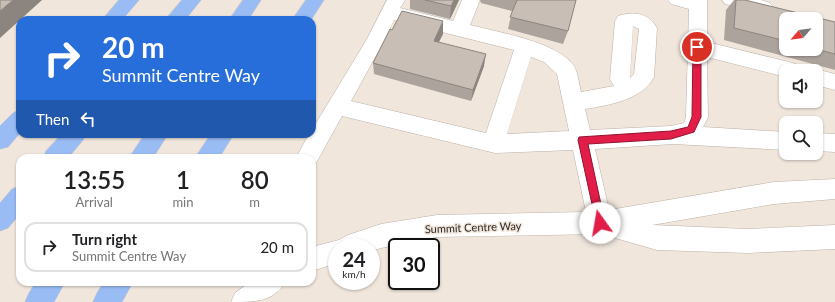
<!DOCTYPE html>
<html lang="en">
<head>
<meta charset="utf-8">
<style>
	:root { --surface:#fff; --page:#f2f2f2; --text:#202124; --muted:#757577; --line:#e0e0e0 }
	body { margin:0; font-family:Lato,sans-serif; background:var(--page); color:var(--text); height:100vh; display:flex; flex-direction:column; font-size:15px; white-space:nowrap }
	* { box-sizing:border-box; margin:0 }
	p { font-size:13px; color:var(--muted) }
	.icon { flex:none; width:22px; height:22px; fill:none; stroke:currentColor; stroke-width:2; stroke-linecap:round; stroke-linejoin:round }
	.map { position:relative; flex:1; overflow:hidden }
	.drawer { position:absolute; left:16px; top:154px; width:300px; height:132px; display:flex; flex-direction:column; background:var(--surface); border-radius:12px; box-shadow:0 1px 3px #0004 }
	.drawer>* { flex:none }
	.banner { position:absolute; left:16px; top:16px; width:300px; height:122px; border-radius:12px; box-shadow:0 1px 3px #0004; background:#286eda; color:#fff; overflow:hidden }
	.needle { width:26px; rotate:242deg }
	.fabs { position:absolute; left:779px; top:12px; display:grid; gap:8px }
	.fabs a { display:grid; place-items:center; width:44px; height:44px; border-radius:8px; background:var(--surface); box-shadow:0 1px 3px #0004; font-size:20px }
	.speed { position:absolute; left:328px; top:238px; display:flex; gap:8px; font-size:20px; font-weight:700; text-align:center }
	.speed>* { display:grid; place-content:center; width:52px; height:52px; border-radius:50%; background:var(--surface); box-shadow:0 1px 3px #0004; line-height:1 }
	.speed small { font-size:10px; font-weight:400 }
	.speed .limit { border:2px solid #111; border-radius:6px; background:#fff; color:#111 }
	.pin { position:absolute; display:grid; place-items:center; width:34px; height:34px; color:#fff; margin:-17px; border:2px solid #fff; border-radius:50%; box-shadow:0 1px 4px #0007 }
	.me { position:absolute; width:44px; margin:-22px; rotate:347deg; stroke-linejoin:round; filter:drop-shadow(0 0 3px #0008) }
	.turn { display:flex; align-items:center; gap:14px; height:84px; padding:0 20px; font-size:18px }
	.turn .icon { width:52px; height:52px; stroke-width:2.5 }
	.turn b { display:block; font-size:28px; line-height:34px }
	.then { display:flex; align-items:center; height:38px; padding:0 20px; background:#0003; gap:8px; font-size:15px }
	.eta { display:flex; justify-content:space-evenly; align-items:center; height:68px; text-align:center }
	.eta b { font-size:24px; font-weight:600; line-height:28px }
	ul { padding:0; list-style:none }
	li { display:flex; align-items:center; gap:12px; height:50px; margin:0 8px 6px; padding:0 12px; border:2px solid var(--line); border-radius:12px }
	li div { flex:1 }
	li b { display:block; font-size:15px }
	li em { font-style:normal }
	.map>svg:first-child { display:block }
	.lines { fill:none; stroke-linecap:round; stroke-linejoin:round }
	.minor-casing { stroke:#bbb1a8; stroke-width:1 }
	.highway-casing { stroke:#c8c7c6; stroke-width:1 }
	.minor { fill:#fff; fill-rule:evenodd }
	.highway { fill:#99bcf5; fill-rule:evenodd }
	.wall { fill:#aca39c; fill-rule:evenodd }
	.shaded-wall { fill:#8c857f }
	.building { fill:#c8beb5; stroke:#8c857f }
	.route { fill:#e11d48; stroke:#92132f }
	.labels { text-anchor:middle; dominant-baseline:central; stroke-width:3; stroke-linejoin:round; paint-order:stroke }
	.street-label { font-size:11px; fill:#2d2925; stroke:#f0e6dc }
</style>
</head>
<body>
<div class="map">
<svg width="835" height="302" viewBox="0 0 835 302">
	<rect width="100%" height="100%" fill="#f0e6dc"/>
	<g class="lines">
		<!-- minor casing -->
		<g class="minor-casing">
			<g id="minor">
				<path d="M387,0H405L400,8L453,21L462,0H480L470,25C497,32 558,42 574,66C578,73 579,84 581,92L614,86L610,79L615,21L618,16C633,11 649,13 657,28L654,77C642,100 609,105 585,109L590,130L671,126L684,123L686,117L689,9L671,4L668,0H707V42L793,63L800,66L803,71H786V77L707,57L708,117L703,127L786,132V150L673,144L595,149L609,210L774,182L835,179V199L774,204L652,225L748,229L835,225V249L748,253L657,250L601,234L437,237L381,248L371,251V247H337V263L312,271V247L339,240L348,235L381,224L437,215L586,212L573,150L495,153L342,116L315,165L312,166V158H296L309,134H312V130L367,39ZM394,20L514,50L486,133L351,101L384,41ZM633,26L639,29L634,74L630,78ZM531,57L544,62L557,74L569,131L507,134Z"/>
				<polygon points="722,0 761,0 770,3 773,7 770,11 764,13 725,4"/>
				<polygon points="816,69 835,74 835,90 816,85 816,71 810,71"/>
				<polygon points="816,133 835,134 835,152 816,151"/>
				<path d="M250,282H285C274,302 254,302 231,302L235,293Z"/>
			</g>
		</g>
		<!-- highway casing -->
		<g class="highway-casing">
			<g id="highway">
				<polygon points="119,0 139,0 122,20 102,20"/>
				<polygon points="182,0 201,0 185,20 165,20"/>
				<polygon points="243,0 261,0 248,20 229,20"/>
				<polygon points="306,0 324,0 311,20 292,20"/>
				<polygon points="20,110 20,133 8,147 0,149 0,126 13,113"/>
				<polygon points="62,134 86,134 83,140 68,158 43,158 46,151"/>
				<polygon points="145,134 168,134 153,158 129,158"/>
				<polygon points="211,134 234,134 219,158 195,158"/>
				<polygon points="20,186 20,214 8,228 0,231 0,203 12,189"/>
				<polygon points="36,282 65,282 54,302 25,302 29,293"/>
				<polygon points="104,282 133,282 122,302 93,302 97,293"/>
			</g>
		</g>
		<!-- minor -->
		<use href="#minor" class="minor"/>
		<!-- highway -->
		<use href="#highway" class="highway"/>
	</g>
	<!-- wall -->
	<g class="wall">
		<polygon points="410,0 459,0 450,19 410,9"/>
		<polygon points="480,0 576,0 568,31 563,44 508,29 512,11 481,3"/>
		<path d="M734,0H745L835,22V70L724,40L726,10ZM786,19L816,49H786Z"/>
		<polygon points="443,34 439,42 484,66 471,101 374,74 373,63"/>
	</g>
	<!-- shaded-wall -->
	<g class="shaded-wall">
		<polygon points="13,0 42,0 0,38 0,11"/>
		<polygon points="454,0 459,0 450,19 451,6"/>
		<polygon points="443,21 443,34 433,53 434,41"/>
		<polygon points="486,54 484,66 471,101 473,90"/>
	</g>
	<!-- building -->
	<g class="building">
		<polygon points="0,0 13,0 0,11"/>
		<polygon points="425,0 454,0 451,6"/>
		<polygon points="517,0 576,0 568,31 510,17"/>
		<polygon points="736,0 745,0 835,22 835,54 816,49 816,19 786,19 786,41 734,28"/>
		<polygon points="402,11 443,21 434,41 486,54 473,90 373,63 390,29 392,30"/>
	</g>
	<!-- route -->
	<polygon class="route" points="697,44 701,47 701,117 694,132 671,139 588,144 605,223 604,227 600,228 597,227 578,140 579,137 671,131 688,127 692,117 693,47"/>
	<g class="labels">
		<!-- street labels -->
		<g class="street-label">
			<text transform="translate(473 227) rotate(-2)">Summit Centre Way</text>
		</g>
	</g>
</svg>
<div class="fabs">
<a><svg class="needle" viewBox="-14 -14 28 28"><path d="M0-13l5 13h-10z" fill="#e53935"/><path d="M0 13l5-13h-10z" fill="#757577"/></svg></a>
<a><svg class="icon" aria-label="sound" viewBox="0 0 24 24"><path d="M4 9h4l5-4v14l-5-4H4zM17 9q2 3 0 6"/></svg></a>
<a><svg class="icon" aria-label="search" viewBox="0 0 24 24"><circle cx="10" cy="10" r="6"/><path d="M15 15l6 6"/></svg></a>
</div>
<div class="speed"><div>24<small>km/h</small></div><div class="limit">30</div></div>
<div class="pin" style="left:697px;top:47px;background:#d93025"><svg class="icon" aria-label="arrive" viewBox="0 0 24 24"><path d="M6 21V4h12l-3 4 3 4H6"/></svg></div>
<svg class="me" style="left:600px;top:223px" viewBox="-20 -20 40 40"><circle r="19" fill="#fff"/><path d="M0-13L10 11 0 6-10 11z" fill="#e11d48"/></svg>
<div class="banner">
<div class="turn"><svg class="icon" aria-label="right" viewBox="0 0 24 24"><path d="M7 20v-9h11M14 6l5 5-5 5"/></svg><div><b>20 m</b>Summit Centre Way</div></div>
<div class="then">Then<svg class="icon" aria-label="left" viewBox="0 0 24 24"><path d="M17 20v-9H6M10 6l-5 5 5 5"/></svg></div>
</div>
<section class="drawer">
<div class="eta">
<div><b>13:55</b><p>Arrival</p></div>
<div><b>1</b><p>min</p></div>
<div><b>80</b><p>m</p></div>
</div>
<ul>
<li><svg class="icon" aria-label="right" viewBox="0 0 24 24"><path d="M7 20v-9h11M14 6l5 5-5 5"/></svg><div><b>Turn right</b><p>Summit Centre Way</p></div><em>20 m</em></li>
</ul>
</section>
</div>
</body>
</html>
